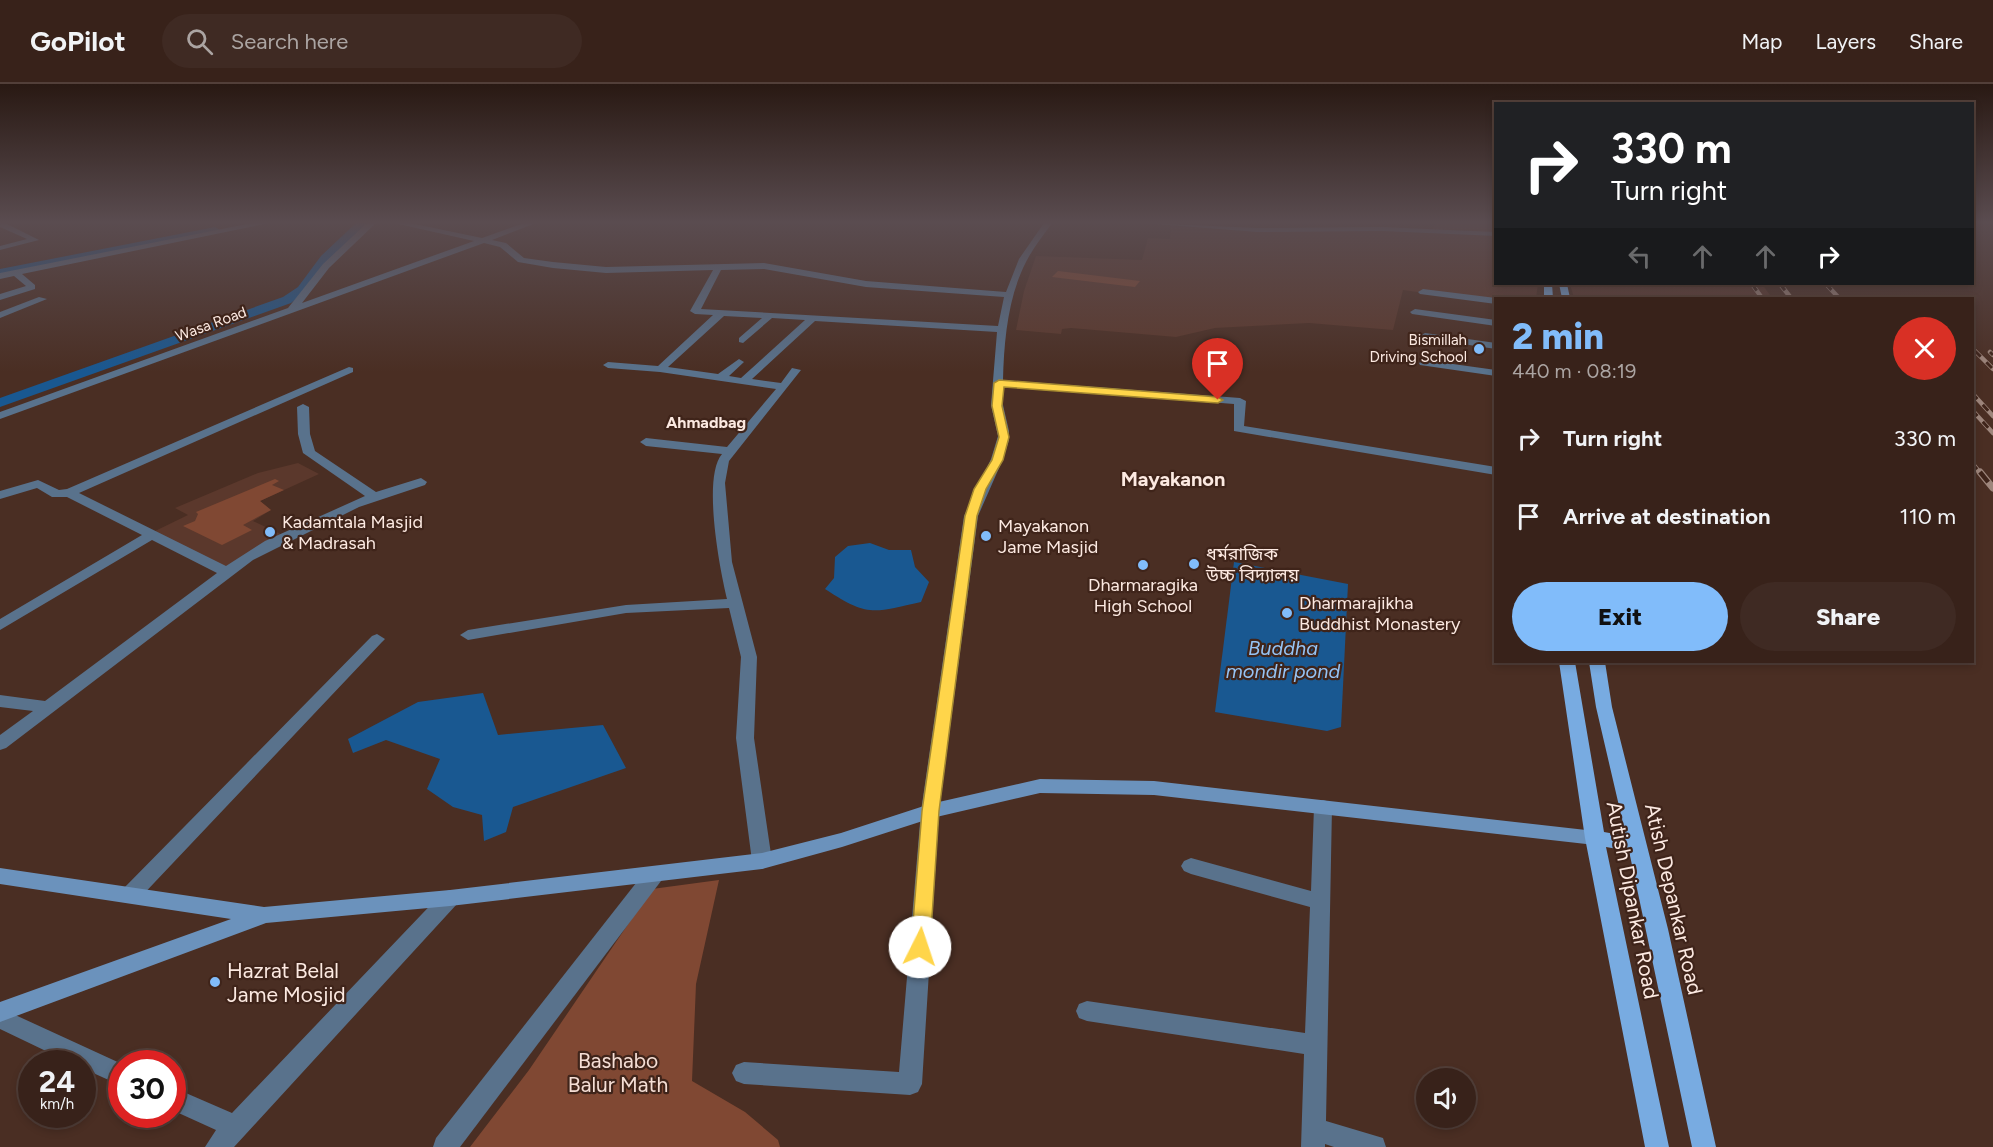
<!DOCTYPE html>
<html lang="en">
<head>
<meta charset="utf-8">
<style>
	:root { --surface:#38221a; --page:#3f2a23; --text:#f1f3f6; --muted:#aba4a2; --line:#523f39; --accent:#81bcfa }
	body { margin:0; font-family:Figtree,"Noto Sans Bengali",sans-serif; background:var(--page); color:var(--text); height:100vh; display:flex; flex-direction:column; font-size:22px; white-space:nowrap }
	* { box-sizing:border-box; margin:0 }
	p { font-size:20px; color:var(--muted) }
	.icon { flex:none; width:33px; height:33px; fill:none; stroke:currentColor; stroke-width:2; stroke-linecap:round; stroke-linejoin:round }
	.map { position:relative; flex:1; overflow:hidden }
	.drawer { position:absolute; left:1494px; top:213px; width:480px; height:366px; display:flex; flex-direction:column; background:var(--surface); border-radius:0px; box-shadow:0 3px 9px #0003,0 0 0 2px var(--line) }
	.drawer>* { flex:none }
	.hud { position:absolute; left:1494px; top:18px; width:480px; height:183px; border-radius:0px; box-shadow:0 3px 9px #0003,0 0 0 2px var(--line); background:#202124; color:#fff; overflow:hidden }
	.buttons { position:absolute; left:1416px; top:984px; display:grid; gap:12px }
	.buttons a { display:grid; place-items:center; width:60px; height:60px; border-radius:50%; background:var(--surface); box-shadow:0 3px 9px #0003,0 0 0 2px var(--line); font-size:30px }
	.speed { position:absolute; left:18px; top:966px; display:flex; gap:12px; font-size:30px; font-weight:700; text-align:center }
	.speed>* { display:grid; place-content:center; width:78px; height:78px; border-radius:50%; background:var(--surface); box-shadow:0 3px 9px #0003,0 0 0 2px var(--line); line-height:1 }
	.speed small { font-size:15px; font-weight:400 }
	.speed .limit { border:9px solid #d22; background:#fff; color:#111 }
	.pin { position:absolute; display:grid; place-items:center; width:51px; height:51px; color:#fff; margin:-62px -26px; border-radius:50% 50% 50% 0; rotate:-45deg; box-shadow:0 0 6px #0007 }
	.pin .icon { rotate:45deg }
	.me { position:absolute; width:66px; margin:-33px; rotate:4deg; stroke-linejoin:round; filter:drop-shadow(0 0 4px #0008) }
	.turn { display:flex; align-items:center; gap:21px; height:126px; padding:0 18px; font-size:27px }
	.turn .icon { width:78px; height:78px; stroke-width:2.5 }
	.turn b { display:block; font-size:42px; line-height:51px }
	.lanes { display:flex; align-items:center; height:57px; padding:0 18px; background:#0003; justify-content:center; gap:30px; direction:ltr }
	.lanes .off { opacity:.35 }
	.round { display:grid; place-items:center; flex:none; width:63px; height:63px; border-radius:32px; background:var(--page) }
	.headline { display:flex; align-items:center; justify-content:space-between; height:102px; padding:0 18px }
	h1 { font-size:36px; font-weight:800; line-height:45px; color:var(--accent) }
	.button { display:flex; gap:12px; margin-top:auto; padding:12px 18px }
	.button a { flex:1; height:69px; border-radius:36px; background:var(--accent); color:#111; font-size:24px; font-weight:800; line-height:69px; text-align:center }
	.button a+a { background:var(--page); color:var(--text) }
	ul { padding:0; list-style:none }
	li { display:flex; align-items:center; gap:18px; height:78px; padding:0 18px }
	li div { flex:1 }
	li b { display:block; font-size:22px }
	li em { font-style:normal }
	header { display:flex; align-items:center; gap:36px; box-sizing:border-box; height:84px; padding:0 30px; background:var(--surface); border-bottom:2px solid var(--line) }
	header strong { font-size:28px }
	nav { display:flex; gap:33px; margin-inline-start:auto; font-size:21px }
	.search { width:420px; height:54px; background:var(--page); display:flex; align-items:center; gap:15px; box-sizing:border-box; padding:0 21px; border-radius:33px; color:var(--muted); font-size:22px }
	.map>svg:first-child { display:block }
	.built { fill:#5b382c }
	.green { fill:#804833 }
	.water { fill:#195891 }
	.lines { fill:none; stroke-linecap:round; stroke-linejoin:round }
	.canal { fill:#195891; fill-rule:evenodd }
	.street { fill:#59728c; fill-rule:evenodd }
	.secondary { fill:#6b92bc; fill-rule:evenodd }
	.primary { fill:#78abe1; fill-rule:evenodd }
	.rail-far1-casing { stroke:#9e867c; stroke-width:4.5 }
	.rail-casing { stroke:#9e867c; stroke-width:7 }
	.rail-far1 { stroke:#3f241a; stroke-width:3; stroke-dasharray:8; stroke-linecap:butt }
	.rail { stroke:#3f241a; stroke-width:4.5; stroke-dasharray:13; stroke-linecap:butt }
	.route { fill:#ffd54a; stroke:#a68a30; stroke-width:1.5 }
	.poi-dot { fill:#81bcfa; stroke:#3f241a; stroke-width:2 }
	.labels { text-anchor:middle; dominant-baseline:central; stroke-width:4.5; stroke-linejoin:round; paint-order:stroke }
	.far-street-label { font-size:15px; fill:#fce9e1; stroke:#3f241a }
	.far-poi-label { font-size:15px; fill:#fce9e1; stroke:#3f241a; text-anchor:end }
	.far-neighbourhood-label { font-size:16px; font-weight:bold; fill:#fce9e1; stroke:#3f241a }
	.poi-label { font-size:18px; fill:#fce9e1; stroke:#3f241a; text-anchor:start }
	.neighbourhood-label { font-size:20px; font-weight:bold; fill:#fce9e1; stroke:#3f241a }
	.water-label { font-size:20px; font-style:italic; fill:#95c3f4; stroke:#3f241a }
	.near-street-label { font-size:21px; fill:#fce9e1; stroke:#3f241a }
	.near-poi-label { font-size:21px; fill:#fce9e1; stroke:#3f241a; text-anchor:start }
	.near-park-label { font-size:21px; fill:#f5ded5; stroke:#3f241a }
</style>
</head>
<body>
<header>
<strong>GoPilot</strong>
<div class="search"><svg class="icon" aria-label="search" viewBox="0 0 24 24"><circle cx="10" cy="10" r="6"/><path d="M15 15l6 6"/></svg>Search here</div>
<nav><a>Map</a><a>Layers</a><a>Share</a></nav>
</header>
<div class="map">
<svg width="1993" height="1063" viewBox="0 0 1993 1063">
	<rect width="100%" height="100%" fill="#4a2e23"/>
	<!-- built -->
	<g class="built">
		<polygon points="1435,139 1495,139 1495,148 1433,145"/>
		<polygon points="1171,142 1263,148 1385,147 1495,152 1496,200 1538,200 1536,214 1496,214 1495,219 1403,206 1393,246 1309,239 1215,244 1176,253 1071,244 1062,245 1061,250 1016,246 1024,207 1036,172 1142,176 1148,154 1170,155"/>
		<polygon points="1570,200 1762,200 1772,214 1574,214"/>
		<polygon points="298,379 319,390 260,417 271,426 253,437 287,453 223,484 151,449 188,431 175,424 258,389"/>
	</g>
	<!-- green -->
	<g class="green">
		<polygon points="1058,187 1140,197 1135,203 1052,193"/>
		<polygon points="275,395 279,397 272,401 284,406 260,417 271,426 243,441 252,446 222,461 183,442 195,437 198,430 196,428"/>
		<polygon points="719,796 696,900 692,997 745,1028 778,1056 780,1063 470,1063 529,986 652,805"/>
	</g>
	<!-- water -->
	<g class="water">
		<path d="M870,459L889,466H911L915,483L929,498L921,518C872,529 868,533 825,505L834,494L835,473L848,462Z"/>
		<polygon points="1234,478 1348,500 1341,643 1327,647 1215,628"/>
		<polygon points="483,609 498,651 603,641 626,684 513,723 506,748 484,757 482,731 453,723 427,705 440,675 386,656 353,669 348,655 418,618"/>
	</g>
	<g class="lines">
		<!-- canal -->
		<g class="canal">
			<polygon points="356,139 367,139 329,176 306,207 291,219 0,323 0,314 283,213 298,203 321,172"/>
			<polygon points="215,143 220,146 219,148 0,191 0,185"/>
		</g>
		<!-- street -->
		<g class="street">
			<polygon points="0,139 5,139 39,156 0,166 0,162 27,155 0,143"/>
			<polygon points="252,139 269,139 22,190 35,201 35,205 0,216 0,210 26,202 14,192 0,195 0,189"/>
			<path d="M367,139H376L329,184L302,219L474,157L394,139H410L482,154L524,139H536L492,156L506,159L524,174L553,178L606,183L764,179L866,197L1006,208L1019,175L1044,139H1052C1043,152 1033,164 1026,178C1008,213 1004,256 1003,296L1240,314L1246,317L1244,342L1496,383V391L1234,347V320L1002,302L1003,321L1009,347V356L1003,375L978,432L939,727L922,1000L918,1008L910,1011L744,1000L736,997L732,989L736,981L744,978L899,988L921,727L964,432L991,375L998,352L991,321L997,248L815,237L752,295L781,299L792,284L801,286L729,377L725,399L732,478L757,573L754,654L772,777L769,782L762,785L755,782L752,777L736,654L741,573L729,524L626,529L468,556L460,551L468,546L626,521L727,515C720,486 702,393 722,370L646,362L640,358L646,354L727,363L776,305L660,288L608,284L603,281L608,278L658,282L713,231L695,230L690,227L713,186L606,189L553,184L518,178L500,163L484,159L0,335V328L288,224L323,180ZM764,185L866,203L1004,213L998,242L701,225L721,186ZM724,232L762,234L739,254V258L743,259L772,234L805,236L741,294L729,292L744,278L739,275L718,290L668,283Z"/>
			<polygon points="1143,139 1257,144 1382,143 1496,148 1496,152 1382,147 1257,148"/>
			<polygon points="1423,205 1496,214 1497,214 1496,220 1420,210 1418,208"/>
			<polygon points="39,213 47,215 0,234 0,228"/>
			<polygon points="1415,225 1496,236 1496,242 1412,230 1410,228"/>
			<polygon points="1425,249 1496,259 1496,265 1422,254 1420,252"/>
			<polygon points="1424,276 1496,286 1496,292 1420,281 1419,279"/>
			<polygon points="349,283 353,284 353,288 79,409 226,482 265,457 365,412 303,369 298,350 297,323 303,320 309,323 310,350 315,367 376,408 421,394 427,398 425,401 359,423 253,476 6,664 0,666 0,651 33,627 0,623 0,611 45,617 217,489 152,456 0,546 0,535 142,451 67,413 52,413 37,404 0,415 0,407 38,396 59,406 67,405"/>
			<polygon points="377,550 385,555 382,558 137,817 130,819 123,817 120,811 123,805 372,552"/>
			<polygon points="1323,716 1330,718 1332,723 1326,1037 1383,1054 1386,1063 1334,1063 1325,1060 1325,1063 1301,1063 1304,970 1087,937 1079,934 1076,927 1079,920 1087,917 1305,949 1310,823 1191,790 1184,787 1181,782 1184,777 1191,774 1311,807 1314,723 1316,718"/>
			<polygon points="654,783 661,785 664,791 661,797 460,1063 433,1063 436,1054 647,785"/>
			<polygon points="450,806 457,808 460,814 457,820 234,1063 205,1063 216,1046 172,1026 172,1003 232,1029 443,808"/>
			<polygon points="0,924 122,980 122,1002 82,984 82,980 73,980 0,945"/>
		</g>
		<!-- secondary -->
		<polygon class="secondary" points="1040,695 1154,697 1595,747 1602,749 1605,754 1602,759 1595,761 1154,711 1040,709 932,734 842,763 762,785 450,822 266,839 0,938 0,918 231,835 0,800 0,784 264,823 450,806 762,769 841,749 930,720"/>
		<!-- primary -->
		<g class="primary">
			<polygon points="1544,200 1552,200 1553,214 1544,214"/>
			<polygon points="1559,200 1567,200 1570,214 1562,214"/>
			<polygon points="1559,578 1575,578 1604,748 1626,752 1596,623 1589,578 1605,578 1612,623 1668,845 1716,1063 1692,1063 1629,767 1606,763 1669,1063 1645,1063 1585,754"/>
		</g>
		<!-- rail-far1 casing -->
		<g class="rail-far1-casing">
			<g id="rail-far1">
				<polyline points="1752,200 1762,214"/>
				<polyline points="1780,200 1791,214"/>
				<polyline points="1826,200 1839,214"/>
				<polyline points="1975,267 1993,285"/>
				<polyline points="1990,268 1993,271"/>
				<polyline points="1972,309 1993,332"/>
				<polyline points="1972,326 1993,349"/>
				<polyline points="1972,379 1981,390"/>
			</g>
		</g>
		<!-- rail casing -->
		<g class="rail-casing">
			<polyline id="rail" points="1980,388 1993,404"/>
		</g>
		<!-- rail-far1 -->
		<use href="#rail-far1" class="rail-far1"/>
		<!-- rail -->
		<use href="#rail" class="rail"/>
	</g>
	<!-- sky -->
	<linearGradient id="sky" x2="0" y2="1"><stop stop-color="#291913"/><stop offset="0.48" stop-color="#5a4c50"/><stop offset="1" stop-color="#5a4c50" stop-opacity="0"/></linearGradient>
	<rect width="1993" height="288" fill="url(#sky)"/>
	<!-- route -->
	<polygon class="route" points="999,296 1218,313 1223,316 1218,319 1004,303 1002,322 1009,353 1003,376 986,405 977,432 939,727 930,863 927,869 920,872 913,869 911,863 922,727 965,432 974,405 992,376 999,353 992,322 994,299"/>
	<!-- markers -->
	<g class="poi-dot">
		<circle cx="1479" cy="265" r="6"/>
		<circle cx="270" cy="448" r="6"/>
		<circle cx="986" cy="452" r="6"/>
		<circle cx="1194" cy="480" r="6"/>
		<circle cx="1143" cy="481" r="6"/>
		<circle cx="1287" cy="529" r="6"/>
		<circle cx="215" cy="898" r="6"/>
	</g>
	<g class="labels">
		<!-- far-street labels -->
		<g class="far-street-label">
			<text transform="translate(211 240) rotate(-20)">Wasa Road</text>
		</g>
		<!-- far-poi labels -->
		<g class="far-poi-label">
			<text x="1467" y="256">Bismillah<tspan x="1467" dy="17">Driving School</tspan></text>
		</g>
		<!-- far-neighbourhood labels -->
		<g class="far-neighbourhood-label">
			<text x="706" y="338">Ahmadbag</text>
		</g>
		<!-- poi labels -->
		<g class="poi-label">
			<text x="282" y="438">Kadamtala Masjid<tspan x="282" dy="21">&amp; Madrasah</tspan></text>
			<text x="998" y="442">Mayakanon<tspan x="998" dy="21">Jame Masjid</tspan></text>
			<text x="1206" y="470">ধর্মরাজিক<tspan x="1206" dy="21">উচ্চ বিদ্যালয়</tspan></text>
			<text x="1143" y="501" text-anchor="middle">Dharmaragika<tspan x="1143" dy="21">High School</tspan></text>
			<text x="1299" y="519">Dharmarajikha<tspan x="1299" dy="21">Buddhist Monastery</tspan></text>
		</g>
		<!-- neighbourhood labels -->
		<g class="neighbourhood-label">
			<text x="1173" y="395">Mayakanon</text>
		</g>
		<!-- water labels -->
		<g class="water-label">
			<text x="1283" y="564">Buddha<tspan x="1283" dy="23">mondir pond</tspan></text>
		</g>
		<!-- near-street labels -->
		<g class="near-street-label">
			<text transform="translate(1674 815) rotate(77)">Atish Depankar Road</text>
			<text transform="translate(1633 816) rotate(79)">Autish Dipankar Road</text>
		</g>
		<!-- near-poi labels -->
		<g class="near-poi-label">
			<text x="227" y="886">Hazrat Belal<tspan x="227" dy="24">Jame Mosjid</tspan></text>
		</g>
		<!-- near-park labels -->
		<g class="near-park-label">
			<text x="618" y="976">Bashabo<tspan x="618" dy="24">Balur Math</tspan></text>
		</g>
	</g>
</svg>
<div class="buttons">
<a><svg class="icon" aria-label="sound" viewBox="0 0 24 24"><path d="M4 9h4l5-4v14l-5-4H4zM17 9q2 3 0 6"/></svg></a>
</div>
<div class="speed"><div>24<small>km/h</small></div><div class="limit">30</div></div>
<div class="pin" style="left:1218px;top:316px;background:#d93025"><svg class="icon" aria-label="arrive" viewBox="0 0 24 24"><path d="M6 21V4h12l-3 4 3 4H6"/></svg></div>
<svg class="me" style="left:920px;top:863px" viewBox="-20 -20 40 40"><circle r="19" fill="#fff"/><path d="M0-13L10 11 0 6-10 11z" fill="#ffd54a"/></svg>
<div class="hud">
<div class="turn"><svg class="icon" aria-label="right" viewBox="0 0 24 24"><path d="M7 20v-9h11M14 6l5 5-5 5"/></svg><div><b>330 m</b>Turn right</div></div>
<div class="lanes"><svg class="icon off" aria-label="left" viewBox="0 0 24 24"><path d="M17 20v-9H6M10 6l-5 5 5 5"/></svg><svg class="icon off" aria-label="ahead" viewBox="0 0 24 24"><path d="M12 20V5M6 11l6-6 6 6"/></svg><svg class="icon off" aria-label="ahead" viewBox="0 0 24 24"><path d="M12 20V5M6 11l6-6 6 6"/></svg><svg class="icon" aria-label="right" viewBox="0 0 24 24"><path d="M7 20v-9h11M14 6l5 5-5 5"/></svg></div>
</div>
<section class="drawer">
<div class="headline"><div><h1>2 min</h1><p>440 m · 08:19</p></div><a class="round" style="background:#d93025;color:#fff"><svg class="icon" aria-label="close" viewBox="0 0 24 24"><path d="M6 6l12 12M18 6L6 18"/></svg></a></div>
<ul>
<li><svg class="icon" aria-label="right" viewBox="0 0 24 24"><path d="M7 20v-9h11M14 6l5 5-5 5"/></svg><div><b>Turn right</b></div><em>330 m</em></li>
<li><svg class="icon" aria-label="arrive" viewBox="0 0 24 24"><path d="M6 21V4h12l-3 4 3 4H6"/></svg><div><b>Arrive at destination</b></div><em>110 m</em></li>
</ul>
<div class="button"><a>Exit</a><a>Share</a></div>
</section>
</div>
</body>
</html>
